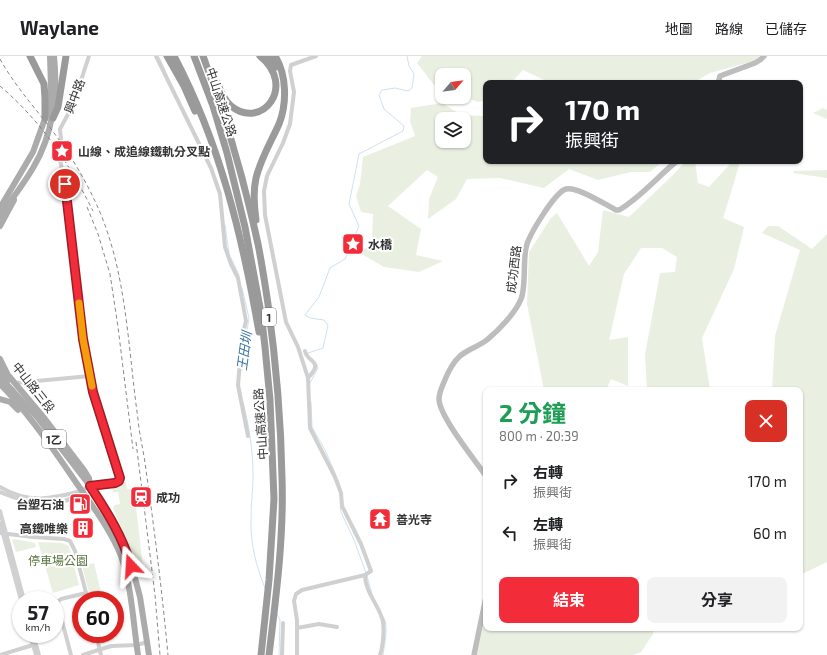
<!DOCTYPE html>
<html lang="zh-TW">
<head>
<meta charset="utf-8">
<style>
	:root { --surface:#fff; --page:#f2f2f2; --text:#202124; --muted:#757577; --line:#e0e0e0; --accent:#f22c39 }
	body { margin:0; font-family:"Exo 2","Noto Sans TC",sans-serif; background:var(--page); color:var(--text); height:100vh; display:flex; flex-direction:column; font-size:15px; white-space:nowrap }
	* { box-sizing:border-box; margin:0 }
	p { font-size:13px; color:var(--muted) }
	.icon { flex:none; width:22px; height:22px; fill:none; stroke:currentColor; stroke-width:2; stroke-linecap:round; stroke-linejoin:round }
	.map { position:relative; flex:1; overflow:hidden }
	.details { position:absolute; left:483px; top:331px; width:320px; height:244px; display:flex; flex-direction:column; background:var(--surface); border-radius:8px; box-shadow:0 1px 3px #0004 }
	.details>* { flex:none }
	.banner { position:absolute; left:483px; top:24px; width:320px; height:84px; border-radius:8px; box-shadow:0 1px 3px #0004; background:#202124; color:#fff; overflow:hidden }
	.needle { width:26px; rotate:62deg }
	.fabs { position:absolute; left:435px; top:12px; display:grid; gap:8px }
	.fabs a { display:grid; place-items:center; width:36px; height:36px; border-radius:8px; background:var(--surface); box-shadow:0 1px 3px #0004; font-size:20px }
	.speed { position:absolute; left:12px; top:535px; display:flex; gap:8px; font-size:20px; font-weight:700; text-align:center }
	.speed>* { display:grid; place-content:center; width:52px; height:52px; border-radius:50%; background:var(--surface); box-shadow:0 1px 3px #0004; line-height:1 }
	.speed small { font-size:10px; font-weight:400 }
	.speed .limit { border:6px solid #d22; background:#fff; color:#111 }
	.pin { position:absolute; display:grid; place-items:center; width:34px; height:34px; color:#fff; margin:-17px; border:2px solid #fff; border-radius:50%; box-shadow:0 1px 4px #0007 }
	.me { position:absolute; width:44px; margin:-22px; rotate:340deg; stroke-linejoin:round; filter:drop-shadow(0 0 3px #0008) }
	.turn { display:flex; align-items:center; gap:14px; height:84px; padding:0 16px; font-size:18px }
	.turn .icon { width:52px; height:52px; stroke-width:2.5 }
	.turn b { display:block; font-size:28px; line-height:34px }
	.round { display:grid; place-items:center; flex:none; width:42px; height:42px; border-radius:8px; background:var(--page) }
	.summary { display:flex; align-items:center; justify-content:space-between; height:68px; padding:0 16px }
	h1 { font-size:24px; font-weight:700; line-height:30px; color:#1e9e55 }
	.button { display:flex; gap:8px; margin-top:auto; padding:8px 16px }
	.button a { flex:1; height:46px; border-radius:8px; background:var(--accent); color:#fff; font-size:16px; font-weight:700; line-height:46px; text-align:center }
	.button a+a { background:var(--page); color:var(--text) }
	ul { padding:0; list-style:none }
	li { display:flex; align-items:center; gap:12px; height:52px; padding:0 16px }
	li div { flex:1 }
	li b { display:block; font-size:15px }
	li em { font-style:normal }
	header { display:flex; align-items:center; gap:24px; box-sizing:border-box; height:56px; padding:0 20px; background:var(--surface); border-bottom:1px solid var(--line) }
	header strong { font-size:19px }
	nav { display:flex; gap:22px; margin-inline-start:auto; font-size:14px }
	.map>svg:first-child { display:block }
	.green { fill:#e9f0e1; fill-rule:evenodd }
	.lines { fill:none; stroke-linecap:round; stroke-linejoin:round }
	.stream { stroke:#cce2f0; stroke-width:1 }
	.street { stroke:#d0d0d0; stroke-width:4 }
	.secondary { stroke:#bdbdbd; stroke-width:5.5 }
	.primary { stroke:#ababab; stroke-width:6 }
	.highway { stroke:#9a9a9a; stroke-width:7 }
	.rail { stroke:#888; stroke-width:1; stroke-dasharray:4 3; stroke-linecap:butt }
	.route-casing { stroke:#9d1d25; stroke-width:10 }
	.route { stroke:#f22c39; stroke-width:7 }
	.slow { stroke:#f59e0b; stroke-width:7 }
	.labels { text-anchor:middle; dominant-baseline:central; stroke-width:4; stroke-linejoin:round; paint-order:stroke }
	.shield { fill:#fff; stroke:#707070; stroke-width:1 }
	.shield-label { font-size:11px; font-weight:bold; fill:#333 }
	.street-label { font-size:12px; fill:#333; stroke:#fff }
	.poi-label { font-size:12px; font-weight:bold; fill:#333; stroke:#fff; text-anchor:start }
	.park-label { font-size:12px; fill:#55733b; stroke:#fff }
	.water-label { font-size:13px; font-style:italic; fill:#39759d; stroke:#fff }
</style>
</head>
<body>
<header>
<strong>Waylane</strong>
<nav><a>地圖</a><a>路線</a><a>已儲存</a></nav>
</header>
<div class="map">
<svg width="827" height="599" viewBox="0 0 827 599">
	<rect width="100%" height="100%" fill="#fff"/>
	<!-- green -->
	<g class="green">
		<polygon points="422,0 759,0 757,4 710,17 696,25 669,26 668,27 550,27 523,14 511,27 486,27 486,44 478,46 464,41 464,19 442,19 442,32 434,29 417,7"/>
		<path d="M442,47L461,59L484,60L486,105H663L650,116H631L598,124L569,113L544,132L500,122L467,123L456,143L428,163L429,143L438,121L427,114L388,150L421,173L416,199L443,205L419,216L384,211L360,197L372,185L373,158L361,156L356,140L360,128L363,101L415,80L410,65L411,52ZM442,63H464V85H442Z"/>
		<polygon points="823,52 827,54 827,63 813,57"/>
		<polygon points="686,105 695,105 698,127 709,131 733,105 740,105 733,130 723,162 744,171 734,213 702,282 710,334 647,334 645,299 660,217 675,216 677,201 662,192 641,192 624,218 609,284 628,281 628,330 611,323 606,334 544,334 527,248 529,196 551,162 557,157 589,210 598,196 603,154 629,161 674,118"/>
		<polygon points="827,114 827,122 793,117 794,115"/>
		<polygon points="768,170 778,170 812,193 827,178 827,506 800,519 800,334 772,334 775,280 800,194 762,177"/>
		<polygon points="119,425 126,426 127,433 134,433 144,521 141,522 138,510 113,452 115,449 120,448 118,436 113,436 111,427"/>
		<polygon points="15,483 35,487 36,491 16,496 12,484"/>
		<polygon points="38,486 62,487 69,490 79,529 53,537"/>
		<polygon points="94,507 102,541 113,539 113,544 91,544 82,510"/>
		<polygon points="486,556 486,572 653,572 653,578 641,596 633,599 477,599"/>
	</g>
	<g class="lines">
		<!-- stream -->
		<g class="stream">
			<polyline points="159,1 165,14"/>
			<polyline points="225,169 229,197"/>
			<polyline points="231,202 239,219"/>
			<polyline points="308,299 308,297 323,292 328,269 324,264 310,262 305,259 319,241 330,212 345,203 359,170 349,148 359,98 403,75 404,70 384,53 379,39 382,34 395,32 408,35 412,32 414,18 409,10 407,0"/>
			<polyline points="241,315 249,262 242,232"/>
			<polyline points="310,327 318,312 317,309"/>
			<path d="M243,346C249,370 253,394 253,419C253,434 251,448 251,462C250,486 256,510 265,532"/>
			<polyline points="311,346 312,371 325,394 335,417"/>
			<polyline points="338,424 340,430"/>
			<polyline points="340,451 341,456 354,484 366,517"/>
			<polyline points="367,520 372,538"/>
			<polyline points="277,558 280,564 279,599"/>
			<path d="M383,599C384,590 389,571 384,562"/>
		</g>
		<!-- street -->
		<g class="street">
			<polyline points="156,0 211,112 220,138 225,191 231,208 238,222 246,265 242,281 238,329 248,380"/>
			<path d="M305,295C307,307 325,304 308,322"/>
			<polyline points="15,327 90,320"/>
			<path d="M0,431C28,448 52,443 81,435C84,433 88,431 92,430C101,429 111,430 119,425L120,422C114,393 99,364 93,334C83,292 79,248 75,204L72,191L65,127L60,104L62,92L60,73L73,49L89,0"/>
			<path d="M0,436C24,446 61,456 81,435"/>
			<polyline points="0,455 24,544"/>
			<polyline points="0,467 21,544"/>
			<polyline points="0,477 33,481 64,483 70,485 75,495 88,544"/>
			<path d="M365,519C365,535 377,547 382,562C385,570 383,591 380,599"/>
			<polyline points="297,572 319,568 337,571"/>
			<polyline points="30,578 36,599"/>
			<polyline points="33,578 39,599"/>
			<polyline points="96,578 101,599"/>
			<polyline points="0,599 33,589"/>
			<polyline points="71,599 57,546 61,543 86,537"/>
			<polyline points="83,599 111,590 137,589 147,586"/>
			<polyline points="282,599 283,567"/>
			<polyline points="297,599 297,564 294,545 296,538 302,534 365,519 371,515 361,488 342,450 341,437 335,421 310,372 308,322 298,291 286,266 265,159 264,135 267,120 283,87 290,68 294,36 290,15 291,9 316,0"/>
		</g>
		<!-- secondary -->
		<g class="secondary">
			<polyline points="718,27 720,20 755,7 760,4 764,0"/>
			<path d="M486,420C475,404 439,360 439,343C439,337 442,331 444,326C448,316 452,307 460,300C468,293 480,290 488,283C499,274 516,256 521,243C526,232 523,205 526,192C528,180 555,136 566,133C577,130 606,149 616,154H619C641,141 657,121 677,105"/>
			<polyline points="474,599 486,541"/>
		</g>
		<!-- primary -->
		<g class="primary">
			<polyline points="0,152 33,96 47,57 51,32 50,0"/>
			<path d="M0,160C11,144 23,129 33,112C53,79 58,38 54,0"/>
			<polyline points="0,170 14,144"/>
			<polyline points="0,303 8,319 45,363 84,414 89,422 90,430"/>
			<polyline points="0,312 7,325"/>
			<polyline points="0,321 37,361 90,430 109,460 126,494 134,518 140,541 149,599"/>
			<path d="M0,328C27,355 52,391 73,422C90,447 110,472 121,500C132,532 133,566 138,599"/>
			<polyline points="0,343 10,346 18,354"/>
		</g>
		<!-- highway -->
		<g class="highway">
			<polyline points="30,0 44,28 45,42 45,62"/>
			<polyline points="167,0 184,30 195,55"/>
			<path d="M174,0C220,87 242,179 259,276"/>
			<polyline points="194,0 213,50 227,97 245,171 261,257 265,291 270,344 274,443 269,524 261,599"/>
			<path d="M203,0C226,61 244,124 258,188C262,208 265,228 268,248C276,306 281,364 282,422C284,481 276,541 269,599"/>
			<polyline points="268,0 276,11"/>
			<path d="M217,26C220,34 224,44 231,50C262,75 297,30 260,0"/>
			<polyline points="53,62 58,51 66,0"/>
			<path d="M256,164C254,150 253,135 256,122C261,102 271,86 279,68C287,48 287,19 275,0"/>
		</g>
		<!-- rail -->
		<g class="rail">
			<path d="M0,3C17,34 42,59 62,88C76,108 89,131 99,154C127,219 128,293 138,363C139,377 143,392 145,407C154,470 162,535 168,599"/>
			<path d="M0,30C41,65 69,107 93,155"/>
			<polyline points="87,151 98,178 110,218 118,271 133,393"/>
			<polyline points="136,386 155,539 160,599"/>
		</g>
	</g>
	<g class="lines">
		<!-- route casing -->
		<g class="route-casing">
			<path id="route" d="M65,128L83,283L90,320L93,336L120,422L119,425L115,427L90,430C107,456 123,481 131,510"/>
		</g>
		<!-- route -->
		<use href="#route" class="route"/>
		<!-- slow -->
		<polyline class="slow" points="79,247 83,283 92,330"/>
	</g>
	<!-- icons -->
	<defs>
		<g id="sight-square" transform="scale(1.15)"><rect x="-9" y="-9" width="18" height="18" rx="4" fill="#f22c39" stroke="#fff"/><path d="M0-6L1.8-2.2L6-1.7L2.9 1.2L3.7 5.4L0 3.3L-3.7 5.4L-2.9 1.2L-6-1.7L-1.8-2.2Z" fill="#fff"/></g>
		<g id="station-square" transform="scale(1.15)"><rect x="-9" y="-9" width="18" height="18" rx="4" fill="#f22c39" stroke="#fff"/><path d="M-3-6H3Q5-6 5-4V2Q5 4 3 4L4.5 6H3L1.5 4h-3L-3 6H-4.5L-3 4Q-5 4-5 2V-4Q-5-6-3-6ZM-3.5-4v3h7v-3ZM-3.5 1v1.5H-2V1ZM2 1v1.5H3.5V1Z" fill="#fff"/></g>
		<g id="fuel-square" transform="scale(1.15)"><rect x="-9" y="-9" width="18" height="18" rx="4" fill="#f22c39" stroke="#fff"/><path d="M-5.5-6h7V0h2V4h1.3V-2.5L3-4.5l.8-.8L6-3V5H2.5V1h-1V6h-7ZM-4.2-4.7v3.2H.2V-4.7Z" fill="#fff"/></g>
		<g id="temple-square" transform="scale(1.15)"><rect x="-9" y="-9" width="18" height="18" rx="4" fill="#f22c39" stroke="#fff"/><path d="M0-6L5-2H3V0L6.5 2.5H4V6H1.5V3h-3V6H-4V2.5H-6.5L-3 0V-2H-5Z" fill="#fff"/></g>
		<g id="building-square" transform="scale(1.15)"><rect x="-9" y="-9" width="18" height="18" rx="4" fill="#f22c39" stroke="#fff"/><path d="M-4-6H4V6H1V3H-1V6H-4ZM-2.5-4.3h1.7v1.8h-1.7ZM.8-4.3h1.7v1.8H.8ZM-2.5-1h1.7V.8h-1.7ZM.8-1h1.7V.8H.8Z" fill="#fff"/></g>
	</defs>
	<g fill-rule="evenodd">
		<use href="#sight-square" x="62" y="95"/>
		<use href="#sight-square" x="353" y="188"/>
		<use href="#station-square" x="141" y="441"/>
		<use href="#fuel-square" x="80" y="448"/>
		<use href="#temple-square" x="380" y="463"/>
		<use href="#building-square" x="83" y="472"/>
	</g>
	<g class="labels">
		<!-- shield labels -->
		<g class="shield">
			<rect x="262" y="252" width="14" height="18" rx="3"/>
			<rect x="42" y="374" width="24" height="18" rx="3"/>
		</g>
		<g class="shield-label">
			<text x="269" y="261">1</text>
			<text x="54" y="383">1乙</text>
		</g>
		<!-- street labels -->
		<g class="street-label">
			<text transform="translate(74 40) rotate(-69)">興中路</text>
			<text transform="translate(222 46) rotate(72)">中山高速公路</text>
			<text transform="translate(513 213) rotate(-83)">成功西路</text>
			<text transform="translate(34 331) rotate(52)">中山路三段</text>
			<text transform="translate(260 368) rotate(-94)">中山高速公路</text>
		</g>
		<!-- poi labels -->
		<g class="poi-label">
			<text x="78" y="95">山線、成追線鐵軌分叉點</text>
			<text x="368" y="188">水橋</text>
			<text x="156" y="441">成功</text>
			<text x="64" y="448" text-anchor="end">台塑石油</text>
			<text x="396" y="463">善光寺</text>
			<text x="68" y="472" text-anchor="end">高鐵唯樂</text>
		</g>
		<!-- park labels -->
		<g class="park-label">
			<text x="58" y="504">停車場公園</text>
		</g>
		<!-- water labels -->
		<g class="water-label">
			<text transform="translate(244 295) rotate(-82)">王田圳</text>
		</g>
	</g>
</svg>
<div class="fabs">
<a><svg class="needle" viewBox="-14 -14 28 28"><path d="M0-13l5 13h-10z" fill="#e53935"/><path d="M0 13l5-13h-10z" fill="#757577"/></svg></a>
<a><svg class="icon" aria-label="layers" viewBox="0 0 24 24"><path d="M12 4l9 5-9 5-9-5zM3 14l9 5 9-5"/></svg></a>
</div>
<div class="speed"><div>57<small>km/h</small></div><div class="limit">60</div></div>
<div class="pin" style="left:65px;top:128px;background:#d93025"><svg class="icon" aria-label="arrive" viewBox="0 0 24 24"><path d="M6 21V4h12l-3 4 3 4H6"/></svg></div>
<svg class="me" style="left:131px;top:510px" viewBox="-20 -20 40 40"><path d="M0-17L14 15 0 8-14 15z" fill="#f22c39" stroke="#fff" stroke-width="4"/></svg>
<div class="banner">
<div class="turn"><svg class="icon" aria-label="right" viewBox="0 0 24 24"><path d="M7 20v-9h11M14 6l5 5-5 5"/></svg><div><b>170 m</b>振興街</div></div>
</div>
<section class="details">
<div class="summary"><div><h1>2 分鐘</h1><p>800 m · 20:39</p></div><a class="round" style="background:#d93025;color:#fff"><svg class="icon" aria-label="close" viewBox="0 0 24 24"><path d="M6 6l12 12M18 6L6 18"/></svg></a></div>
<ul>
<li><svg class="icon" aria-label="right" viewBox="0 0 24 24"><path d="M7 20v-9h11M14 6l5 5-5 5"/></svg><div><b>右轉</b><p>振興街</p></div><em>170 m</em></li>
<li><svg class="icon" aria-label="left" viewBox="0 0 24 24"><path d="M17 20v-9H6M10 6l-5 5 5 5"/></svg><div><b>左轉</b><p>振興街</p></div><em>60 m</em></li>
</ul>
<div class="button"><a>結束</a><a>分享</a></div>
</section>
</div>
</body>
</html>
